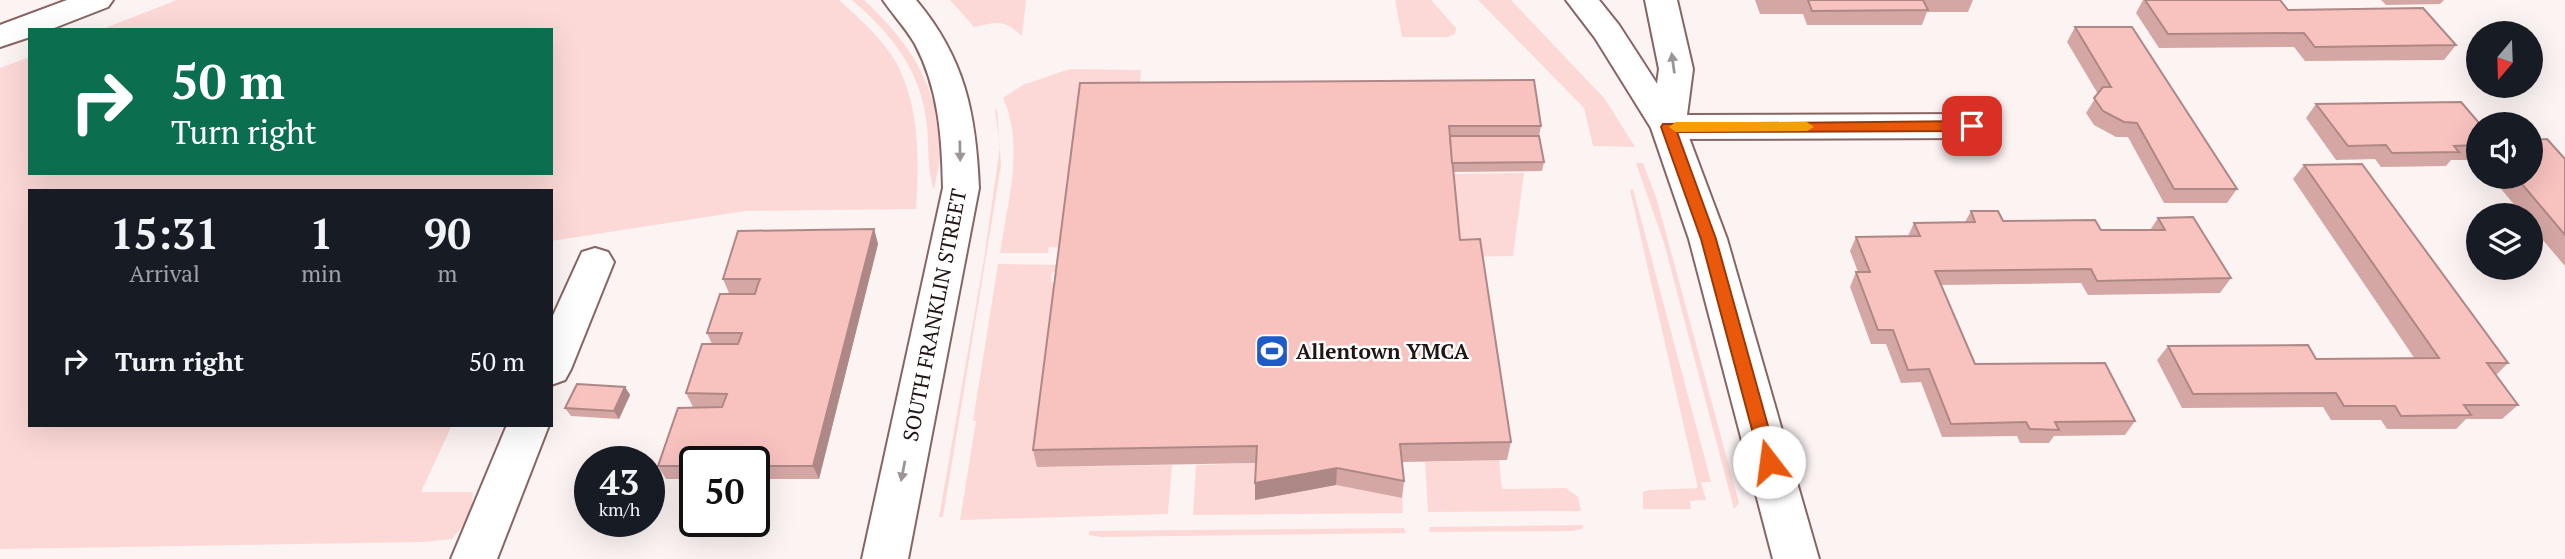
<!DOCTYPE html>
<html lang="en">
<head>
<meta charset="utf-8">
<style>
	:root { --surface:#171b24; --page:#20242c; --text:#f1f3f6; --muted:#9ea1a6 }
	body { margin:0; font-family:"PT Serif",serif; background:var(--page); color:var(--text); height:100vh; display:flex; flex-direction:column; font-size:26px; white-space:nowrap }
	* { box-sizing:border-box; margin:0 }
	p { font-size:23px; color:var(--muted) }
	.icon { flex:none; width:38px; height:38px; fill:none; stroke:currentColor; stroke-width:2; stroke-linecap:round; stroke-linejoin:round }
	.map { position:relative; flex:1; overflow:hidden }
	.sheet { position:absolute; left:28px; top:189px; width:525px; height:238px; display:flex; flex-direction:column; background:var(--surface); border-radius:0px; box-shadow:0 7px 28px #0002 }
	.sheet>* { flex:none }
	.banner { position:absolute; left:28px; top:28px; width:525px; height:147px; border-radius:0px; box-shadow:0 7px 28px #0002; background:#0b6e4f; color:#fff; overflow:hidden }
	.needle { width:46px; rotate:199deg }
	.tools { position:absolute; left:2466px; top:21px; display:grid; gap:14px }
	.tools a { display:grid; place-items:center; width:77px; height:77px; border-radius:50%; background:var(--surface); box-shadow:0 7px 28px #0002; font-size:35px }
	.speed { position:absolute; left:574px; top:446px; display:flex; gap:14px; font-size:35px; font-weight:700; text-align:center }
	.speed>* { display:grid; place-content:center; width:91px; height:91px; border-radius:50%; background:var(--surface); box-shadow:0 7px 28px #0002; line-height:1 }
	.speed small { font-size:18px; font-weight:400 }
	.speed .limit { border:4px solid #111; border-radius:10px; background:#fff; color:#111 }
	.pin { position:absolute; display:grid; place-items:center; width:60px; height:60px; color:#fff; margin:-30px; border-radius:14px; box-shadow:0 4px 10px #0006 }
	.me { position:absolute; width:77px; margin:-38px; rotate:345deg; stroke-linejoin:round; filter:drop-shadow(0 0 5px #0008) }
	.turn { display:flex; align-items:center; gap:24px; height:147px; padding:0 28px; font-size:32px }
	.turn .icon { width:91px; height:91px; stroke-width:2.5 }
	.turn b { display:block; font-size:49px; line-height:60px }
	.eta { display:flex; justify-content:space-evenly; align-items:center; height:119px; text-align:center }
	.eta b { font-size:42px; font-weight:700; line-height:49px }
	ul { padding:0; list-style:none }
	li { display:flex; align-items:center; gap:21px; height:105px; padding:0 28px }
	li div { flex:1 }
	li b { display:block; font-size:26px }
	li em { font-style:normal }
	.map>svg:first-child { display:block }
	.green { fill:#fcd9d6 }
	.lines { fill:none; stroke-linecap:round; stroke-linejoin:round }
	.minor-casing { stroke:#876563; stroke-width:4 }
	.major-casing { stroke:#876563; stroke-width:4 }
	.minor { fill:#fff; fill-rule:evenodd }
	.major { fill:#fff; fill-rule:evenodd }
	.wall { fill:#d5a7a4 }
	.shaded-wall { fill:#ae8886 }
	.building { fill:#f8c2bf; stroke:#ae8886; stroke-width:2 }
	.oneway { fill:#9b9595 }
	.route { fill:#ea580c; stroke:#983908; stroke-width:2 }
	.slow { fill:#f59e0b }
	.labels { text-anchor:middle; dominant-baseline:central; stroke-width:5; stroke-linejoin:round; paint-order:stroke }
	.street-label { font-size:21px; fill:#211413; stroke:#fff }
	.poi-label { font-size:21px; font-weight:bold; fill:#211413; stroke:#fff; text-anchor:start }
</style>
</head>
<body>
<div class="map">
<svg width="2565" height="559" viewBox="0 0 2565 559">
	<rect width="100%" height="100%" fill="#fcf3f3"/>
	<!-- green -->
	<g class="green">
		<path d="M177,0H839C859,18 884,40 897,64C920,108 919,161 916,209L745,211L551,241V191H30V425H452L421,492H473L471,516L452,539L423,542L0,549V68L30,57V173H551V30H100Z"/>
		<path d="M852,0H864C910,43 939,86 940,152C940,164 936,178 934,190C927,171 929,145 927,126C922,72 892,34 852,0Z"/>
		<path d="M950,0H1026L1022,36C1003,19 998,22 974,27Z"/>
		<polygon points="1395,0 1431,0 1456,28 1455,34 1448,37 1402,37"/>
		<polygon points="1478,0 1511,0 1605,99 1635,147 1593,146 1584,108"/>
		<path d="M1070,69L1141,70L1139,101L1065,248L1049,247L1048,253H1000C1007,204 1025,145 1003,98L1023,85Z"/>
		<polygon points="997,109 1001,166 943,517 939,517 984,259 1000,146 995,111"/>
		<polygon points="1636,163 1643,163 1657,200 1739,503 1734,509 1664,243"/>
		<polygon points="1524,173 1513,256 1460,257 1454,174"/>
		<polygon points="1633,189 1711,482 1701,482 1706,500 1690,501 1691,509 1643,509 1643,492 1649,490 1698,488 1630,190"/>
		<polygon points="998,264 1062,265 1062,271 1052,272 1051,282 1061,283 1037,467 1172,465 1168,514 960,520 976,421 973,421"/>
		<polygon points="1499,460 1502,489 1566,488 1578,497 1581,511 1428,512 1425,462"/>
		<polygon points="1257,463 1255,500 1336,485 1402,498 1403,513 1193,515 1196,465"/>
		<polygon points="1583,525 1582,529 1572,531 1429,532 1430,527"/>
		<polygon points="1404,528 1406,533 1101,537 1089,535 1089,531"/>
	</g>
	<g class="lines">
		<!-- minor casing -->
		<g class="minor-casing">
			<g id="minor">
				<path d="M883,0H916C965,58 976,114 979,188L908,559H862L943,188C942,138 939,89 915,44C906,28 893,15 883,0Z"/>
				<polygon points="1645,0 1677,0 1693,69 1687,115 1973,114 1985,118 1990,126 1985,134 1973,138 1668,139 1656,135 1651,127 1659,69"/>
				<polygon points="595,248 608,252 614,262 571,369 565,380 551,385 551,320 582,252"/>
				<polygon points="507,425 549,425 497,559 451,559"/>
			</g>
		</g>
		<!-- major casing -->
		<g class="major-casing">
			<g id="major">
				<polygon points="67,0 113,0 108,7 49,30 30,30 30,37 0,47 0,25"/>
				<polygon points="1566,0 1599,0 1619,25 1685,127 1727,239 1819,559 1773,559 1689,239 1651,128 1595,38"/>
			</g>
		</g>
		<!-- minor -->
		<use href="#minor" class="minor"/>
		<!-- major -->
		<use href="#major" class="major"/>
	</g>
	<!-- wall -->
	<g class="wall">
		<polygon points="1755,0 1973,0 1968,12 1927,12 1922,25 1807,25 1803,14 1760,14"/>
		<polygon points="2143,0 2280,0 2288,10 2456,45 2444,60 2305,61 2294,47 2159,48 2136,13"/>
		<polygon points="2381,0 2444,0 2440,4 2386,5"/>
		<polygon points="2075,27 2237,189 2227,203 2164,203 2128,137 2116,137 2094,125 2086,113 2098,94 2067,42"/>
		<polygon points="1080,83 1541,126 1539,136 1544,162 1542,171 1453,172 1460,240 1511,442 1507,460 1402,462 1404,481 1402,498 1336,485 1255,500 1256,463 1037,467 1033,450"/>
		<polygon points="2316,104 2478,124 2478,161 2476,160 2451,160 2446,166 2381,167 2375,159 2336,160 2306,118"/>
		<polygon points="2565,159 2565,266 2530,225 2530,215 2523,215 2491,177 2530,177"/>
		<polygon points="2304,165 2508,363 2496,375 2518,405 2502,419 2466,419 2456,429 2387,429 2381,420 2331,420 2323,407 2182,408 2157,360 2168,346 2316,359 2415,359 2293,179"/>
		<polygon points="1971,211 2003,221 2101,230 2150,230 2158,218 2231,278 2220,293 2088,295 2081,283 1941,285 1975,364 2135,421 2125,435 2054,436 2049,443 2020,443 2017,436 1942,437 1921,382 1901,383 1886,344 1871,344 1850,287 1856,272 1858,272 1850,251 1856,237 1908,236 1914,223 1965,222"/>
		<polygon points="874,229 878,244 819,479 754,479 754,462 695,462 695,479 666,479 658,466 722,407 693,407 686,393 712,344 707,333 755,293 729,293 723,279"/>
		<polygon points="625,387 630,395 619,419 571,416 565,408"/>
	</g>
	<!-- shaded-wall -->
	<g class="shaded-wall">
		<polygon points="874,229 878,244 819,479 813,466"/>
		<polygon points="625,387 630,395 619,419 614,411"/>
		<polygon points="1337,468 1336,485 1255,500 1255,483"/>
	</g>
	<!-- building -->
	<g class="building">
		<polygon points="1808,0 1923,0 1928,10 1812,11"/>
		<polygon points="2145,0 2280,0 2288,10 2423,8 2456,45 2315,47 2304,33 2168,34"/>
		<polygon points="2075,27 2132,27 2237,189 2174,189 2137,123 2124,122 2103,111 2094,98 2103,87 2111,87"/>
		<polygon points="1534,80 1541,126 1449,126 1460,240 1480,239 1511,442 1400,444 1404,481 1337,468 1255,483 1257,446 1033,450 1080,83"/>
		<polygon points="2461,102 2480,124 2478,124 2478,145 2454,146 2459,152 2392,153 2386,145 2348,146 2316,104"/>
		<polygon points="1450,136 1539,136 1544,162 1452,163"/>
		<polygon points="2547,139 2565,159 2565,235 2516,177 2530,177 2530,140"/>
		<polygon points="2362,164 2508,363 2487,363 2518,405 2464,405 2471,415 2401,416 2395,406 2344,406 2336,393 2193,394 2168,346 2308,345 2316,359 2439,358 2304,165"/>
		<polygon points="1971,211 1998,211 2003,221 2095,220 2101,230 2165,230 2158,218 2193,217 2231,278 2097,281 2091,269 1935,271 1975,364 2105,363 2135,421 2055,422 2059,430 2030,429 2026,422 1951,424 1929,369 1908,370 1893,330 1878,330 1856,272 1870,272 1856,237 1920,236 1914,223 1975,222"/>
		<polygon points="874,229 813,466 754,466 754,462 695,462 695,466 658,466 678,408 722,407 727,394 686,393 702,344 738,344 742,333 707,333 720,294 755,294 757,287 760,279 723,279 738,231"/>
		<polygon points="577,384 625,387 614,411 565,408"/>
	</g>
	<!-- one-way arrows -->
	<defs><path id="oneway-solid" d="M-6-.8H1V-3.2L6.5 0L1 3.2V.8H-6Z" transform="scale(1.75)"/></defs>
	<g class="oneway">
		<use href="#oneway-solid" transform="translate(1673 63) rotate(-98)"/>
		<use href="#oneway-solid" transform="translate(960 151) rotate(89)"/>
		<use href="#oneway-solid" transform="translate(903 471) rotate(101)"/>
	</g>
	<!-- route -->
	<polygon class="route" points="1972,121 1980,126 1972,131 1677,132 1716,239 1778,462 1775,467 1769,469 1762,467 1701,239 1661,127 1663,124"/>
	<!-- slow -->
	<polygon class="slow" points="1676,122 1807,122 1814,127 1807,131 1676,132 1669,127"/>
	<!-- icons -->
	<defs>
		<g id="stadium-square" transform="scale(1.75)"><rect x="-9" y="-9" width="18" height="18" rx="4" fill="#1f5bc8" stroke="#fff"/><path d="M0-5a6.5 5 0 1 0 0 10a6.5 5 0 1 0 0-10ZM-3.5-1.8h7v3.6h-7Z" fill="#fff"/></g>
	</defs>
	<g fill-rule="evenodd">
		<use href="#stadium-square" x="1272" y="351"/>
	</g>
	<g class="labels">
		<!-- street labels -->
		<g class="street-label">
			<text transform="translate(934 315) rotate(-79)">SOUTH FRANKLIN STREET</text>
		</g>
		<!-- poi labels -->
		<g class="poi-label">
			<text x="1296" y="351">Allentown YMCA</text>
		</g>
	</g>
</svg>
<div class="tools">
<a><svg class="needle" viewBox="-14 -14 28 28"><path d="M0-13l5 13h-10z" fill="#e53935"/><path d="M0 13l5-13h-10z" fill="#9ea1a6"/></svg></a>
<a><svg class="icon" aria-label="sound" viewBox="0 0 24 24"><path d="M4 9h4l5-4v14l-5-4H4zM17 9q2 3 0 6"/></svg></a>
<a><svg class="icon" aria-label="layers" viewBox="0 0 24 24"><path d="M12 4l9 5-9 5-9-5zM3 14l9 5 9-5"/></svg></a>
</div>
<div class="speed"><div>43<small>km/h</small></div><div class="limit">50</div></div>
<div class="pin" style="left:1972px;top:126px;background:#d93025"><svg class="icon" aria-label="arrive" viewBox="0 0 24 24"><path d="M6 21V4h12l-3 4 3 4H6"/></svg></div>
<svg class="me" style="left:1769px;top:462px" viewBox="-20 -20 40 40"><circle r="19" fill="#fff"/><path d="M0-13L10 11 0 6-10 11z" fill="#ea580c"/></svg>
<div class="banner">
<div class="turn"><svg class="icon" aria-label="right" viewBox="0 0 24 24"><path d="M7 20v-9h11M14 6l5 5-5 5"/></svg><div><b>50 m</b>Turn right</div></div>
</div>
<section class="sheet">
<div class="eta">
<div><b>15:31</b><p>Arrival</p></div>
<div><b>1</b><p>min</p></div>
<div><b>90</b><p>m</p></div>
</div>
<ul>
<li><svg class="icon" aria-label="right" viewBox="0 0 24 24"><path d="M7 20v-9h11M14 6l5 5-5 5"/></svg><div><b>Turn right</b></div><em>50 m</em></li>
</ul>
</section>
</div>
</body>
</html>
